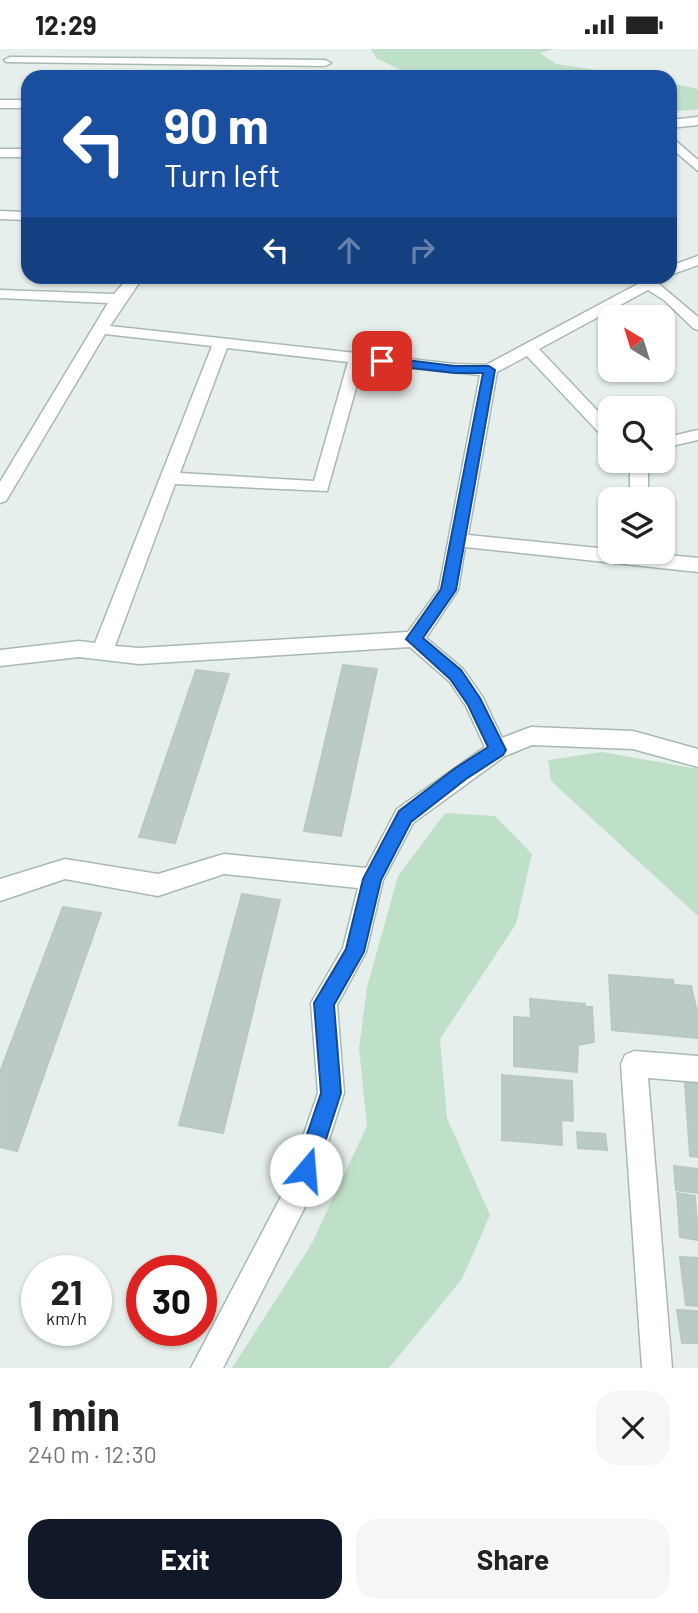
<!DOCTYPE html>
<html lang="en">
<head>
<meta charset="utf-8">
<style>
	:root { --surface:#fff; --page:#f6f6f6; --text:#222; --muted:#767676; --accent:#111827 }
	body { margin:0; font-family:Barlow,sans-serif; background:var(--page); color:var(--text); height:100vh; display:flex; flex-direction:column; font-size:26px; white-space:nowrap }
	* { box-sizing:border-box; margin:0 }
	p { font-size:23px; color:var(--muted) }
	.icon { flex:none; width:38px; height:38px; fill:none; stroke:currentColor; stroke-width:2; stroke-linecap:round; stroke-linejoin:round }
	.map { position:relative; height:1319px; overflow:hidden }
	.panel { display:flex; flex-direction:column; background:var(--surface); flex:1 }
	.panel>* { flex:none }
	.banner { position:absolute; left:21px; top:21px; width:656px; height:214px; border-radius:21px; box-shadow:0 2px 5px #0004; background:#1a4fa0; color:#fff; overflow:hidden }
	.needle { width:46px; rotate:322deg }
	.controls { position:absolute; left:598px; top:256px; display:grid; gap:14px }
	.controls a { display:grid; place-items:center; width:77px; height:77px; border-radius:14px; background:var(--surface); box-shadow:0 2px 5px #0004; font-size:35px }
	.speed { position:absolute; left:21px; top:1206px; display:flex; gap:14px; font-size:35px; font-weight:700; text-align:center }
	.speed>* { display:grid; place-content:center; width:91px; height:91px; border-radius:50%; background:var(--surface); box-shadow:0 2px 5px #0004; line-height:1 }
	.speed small { font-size:18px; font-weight:400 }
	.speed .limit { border:10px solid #d22; background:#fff; color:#111 }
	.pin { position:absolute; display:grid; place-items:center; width:60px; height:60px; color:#fff; margin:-30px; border-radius:14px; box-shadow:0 4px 10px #0006 }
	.me { position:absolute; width:77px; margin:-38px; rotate:18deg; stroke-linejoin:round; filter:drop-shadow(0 0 5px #0008) }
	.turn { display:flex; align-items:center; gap:24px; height:147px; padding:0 28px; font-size:32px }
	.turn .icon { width:91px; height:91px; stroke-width:2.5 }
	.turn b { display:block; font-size:49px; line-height:60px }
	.lanes { display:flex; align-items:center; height:66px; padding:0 28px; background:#0003; justify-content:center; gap:35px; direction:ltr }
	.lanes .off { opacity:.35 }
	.round { display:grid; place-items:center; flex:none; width:74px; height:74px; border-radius:21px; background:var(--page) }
	.head { display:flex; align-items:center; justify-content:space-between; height:119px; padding:0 28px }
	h1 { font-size:42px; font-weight:700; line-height:52px }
	.action { display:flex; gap:14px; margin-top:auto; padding:14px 28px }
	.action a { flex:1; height:80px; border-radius:21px; background:var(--accent); color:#fff; font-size:28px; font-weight:700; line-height:80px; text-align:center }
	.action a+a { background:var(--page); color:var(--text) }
	.status { display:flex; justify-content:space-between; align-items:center; height:49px; padding:0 35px; background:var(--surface); direction:ltr }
	.status svg { height:19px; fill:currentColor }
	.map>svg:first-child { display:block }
	.green { fill:#bfe0c8 }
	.building { fill:#bbcac4; stroke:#b8c9c2; stroke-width:2 }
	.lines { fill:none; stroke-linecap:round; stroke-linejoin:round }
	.minor-casing { stroke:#a8b8b2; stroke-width:3 }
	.minor { fill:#fff; fill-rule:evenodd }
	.route { fill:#1a73e8; stroke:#114b97; stroke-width:2 }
</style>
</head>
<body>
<div class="status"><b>12:29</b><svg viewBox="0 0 49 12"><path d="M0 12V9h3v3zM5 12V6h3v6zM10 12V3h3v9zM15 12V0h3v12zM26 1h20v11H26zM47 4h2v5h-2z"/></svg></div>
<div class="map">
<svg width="698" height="1319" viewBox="0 0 698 1319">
	<rect width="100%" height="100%" fill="#e6efeb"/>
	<!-- green -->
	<g class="green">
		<polygon points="371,0 554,0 540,4 556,15 645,28 402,28 403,22 376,9"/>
		<polygon points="670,34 698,40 698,60 670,63"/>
		<polygon points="602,703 698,720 698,867 551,732 548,711"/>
		<polygon points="445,764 495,767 532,805 516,875 440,990 447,1069 490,1166 462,1230 389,1319 232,1319 311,1196 367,1077 359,999 367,938 398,827"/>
	</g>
	<!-- building -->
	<g class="building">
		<polygon points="343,616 377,620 341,787 304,782"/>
		<polygon points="196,621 229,625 175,794 139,788"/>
		<polygon points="242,845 280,851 223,1084 179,1076"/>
		<polygon points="63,858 101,864 17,1102 0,1098 0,1023"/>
		<polygon points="609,926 673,931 674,936 691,937 698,967 698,989 612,981"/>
		<polygon points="530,950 585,955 584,958 592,958 594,993 578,996 577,1023 514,1017 514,968 531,969"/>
		<polygon points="502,1026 572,1032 573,1072 561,1071 562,1096 502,1091"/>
		<polygon points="685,1034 698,1035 698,1108 690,1107"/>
		<polygon points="577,1083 605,1085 607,1101 578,1099"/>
		<polygon points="674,1117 698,1120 698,1144 676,1141"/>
		<polygon points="677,1144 695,1147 698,1191 680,1188"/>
		<polygon points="680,1208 698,1209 698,1257 686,1256"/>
		<polygon points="677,1261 698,1262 698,1294 682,1294"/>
	</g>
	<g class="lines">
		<!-- minor casing -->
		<g class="minor-casing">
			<g id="minor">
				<polygon points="10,8 325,11 331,14 325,17 6,13 4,11"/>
				<rect x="0" y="51" width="28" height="8"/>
				<polygon points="698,68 698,76 670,79 670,71"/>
				<polygon points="670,87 698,111 698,122 670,98"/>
				<rect x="0" y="100" width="28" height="8"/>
				<polygon points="0,162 28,163 28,171 0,170"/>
				<polygon points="698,207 698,216 670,226 670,217"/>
				<path d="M129,228H143L110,277L455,315L486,316L651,228H668L659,235L698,268V281L693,279L664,251L648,241L539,300L611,376V391L605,390L527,307L497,323L468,486L698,509V523L465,498L458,541L426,589L463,620L482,647L502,689L531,678L633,682L698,700V718L633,700L532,696L505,707L413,774L383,831L366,903L337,956L344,1044L311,1146L223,1319H191L285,1140L318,1044L311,954L343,899L358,839L224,825L158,847L65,830L0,852V830L65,810L158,825L224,805L366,819L397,760L485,698L466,657L449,632L410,598L139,615L79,608L0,617V601L79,592L95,594L212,297L105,285L6,452L0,454V433L108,254L0,249V241L114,245ZM227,299L348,313L314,432L180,424ZM363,314L480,326L439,540L408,583L139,599L115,597L175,435L327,442Z"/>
				<polygon points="698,381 698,391 663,399 663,389"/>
				<polygon points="623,411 640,411 648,424 648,450 630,450 630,424"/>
				<polygon points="634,1002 698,1007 698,1033 648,1029 672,1319 642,1319 621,1015 625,1006"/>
			</g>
		</g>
		<!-- minor -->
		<use href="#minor" class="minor"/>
	</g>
	<!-- route -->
	<polygon class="route" points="382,308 455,317 489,317 495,321 456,541 423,589 461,621 480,649 506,701 503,706 466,730 411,773 381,831 364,903 334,956 341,1044 316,1121 313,1128 306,1131 298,1128 295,1121 321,1044 314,954 346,900 363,830 399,762 454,720 488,698 468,656 450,630 406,590 441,540 483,324 455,324 377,315 377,309"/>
</svg>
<div class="controls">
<a><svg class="needle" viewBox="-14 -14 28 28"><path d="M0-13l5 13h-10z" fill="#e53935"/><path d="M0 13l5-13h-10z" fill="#767676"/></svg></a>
<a><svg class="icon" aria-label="search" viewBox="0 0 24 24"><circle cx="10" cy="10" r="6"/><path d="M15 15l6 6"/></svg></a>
<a><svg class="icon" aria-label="layers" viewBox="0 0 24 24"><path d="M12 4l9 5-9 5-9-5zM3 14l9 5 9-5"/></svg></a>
</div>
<div class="speed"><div>21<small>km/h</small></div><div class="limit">30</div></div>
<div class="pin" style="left:382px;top:312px;background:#d93025"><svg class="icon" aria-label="arrive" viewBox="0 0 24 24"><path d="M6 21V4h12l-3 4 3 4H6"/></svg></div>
<svg class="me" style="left:306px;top:1121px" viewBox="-20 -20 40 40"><circle r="19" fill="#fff"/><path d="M0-13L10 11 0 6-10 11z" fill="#1a73e8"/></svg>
<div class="banner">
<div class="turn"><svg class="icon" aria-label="left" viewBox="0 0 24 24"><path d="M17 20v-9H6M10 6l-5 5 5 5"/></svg><div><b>90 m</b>Turn left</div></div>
<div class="lanes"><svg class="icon" aria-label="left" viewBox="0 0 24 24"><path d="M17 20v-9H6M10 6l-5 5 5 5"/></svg><svg class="icon off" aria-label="ahead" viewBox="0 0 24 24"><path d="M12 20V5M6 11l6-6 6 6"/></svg><svg class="icon off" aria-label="right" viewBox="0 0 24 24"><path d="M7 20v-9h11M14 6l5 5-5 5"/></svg></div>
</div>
</div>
<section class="panel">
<div class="head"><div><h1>1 min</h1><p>240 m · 12:30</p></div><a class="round"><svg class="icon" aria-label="close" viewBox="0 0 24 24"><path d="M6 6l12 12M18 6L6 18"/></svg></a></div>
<div class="action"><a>Exit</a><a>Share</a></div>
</section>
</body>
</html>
